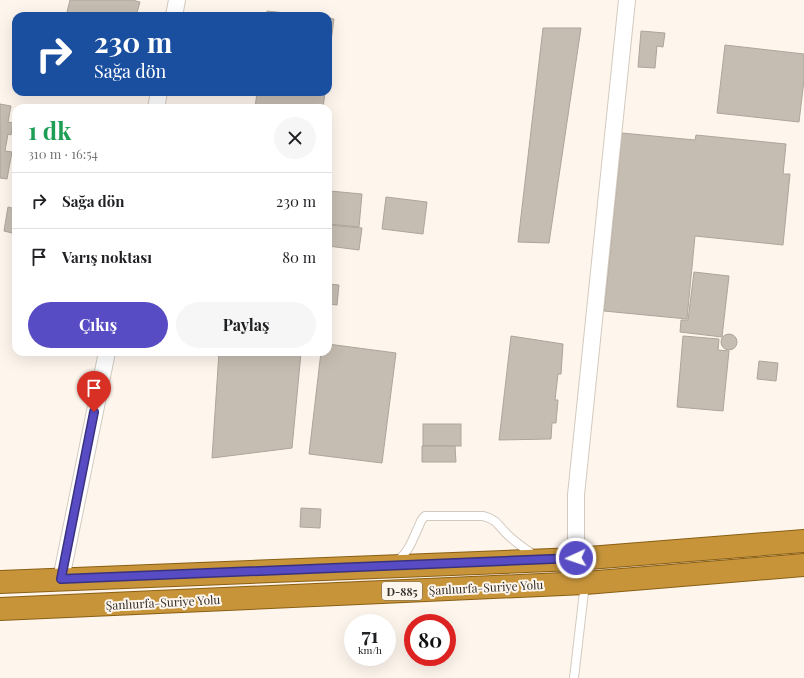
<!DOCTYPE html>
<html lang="tr">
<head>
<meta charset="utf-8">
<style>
	:root { --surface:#fff; --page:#f6f6f6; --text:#202124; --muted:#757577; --line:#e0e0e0; --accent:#584cc4 }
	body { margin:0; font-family:"Playfair Display",serif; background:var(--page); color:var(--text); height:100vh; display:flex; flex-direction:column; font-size:15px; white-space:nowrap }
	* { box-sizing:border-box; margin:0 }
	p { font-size:13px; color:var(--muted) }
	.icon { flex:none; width:22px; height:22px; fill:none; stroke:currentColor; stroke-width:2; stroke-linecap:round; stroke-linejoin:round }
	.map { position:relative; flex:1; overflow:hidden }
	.panel { position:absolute; left:12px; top:104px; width:320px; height:252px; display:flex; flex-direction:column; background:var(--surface); border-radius:12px; box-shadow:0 4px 16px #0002 }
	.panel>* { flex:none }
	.guide { position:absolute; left:12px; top:12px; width:320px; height:84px; border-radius:12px; box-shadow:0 4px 16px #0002; background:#1a4fa0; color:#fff; overflow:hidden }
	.speed { position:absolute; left:344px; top:614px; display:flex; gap:8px; font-size:20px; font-weight:700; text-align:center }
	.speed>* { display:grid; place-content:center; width:52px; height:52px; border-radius:50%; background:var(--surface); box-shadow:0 4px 16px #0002; line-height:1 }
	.speed small { font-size:10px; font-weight:400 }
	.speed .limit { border:6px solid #d22; background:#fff; color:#111 }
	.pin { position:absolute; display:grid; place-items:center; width:34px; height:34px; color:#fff; margin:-41px -17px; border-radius:50% 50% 50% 0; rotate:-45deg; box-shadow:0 0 4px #0007 }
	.pin .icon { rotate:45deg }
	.me { position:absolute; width:44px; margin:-22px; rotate:267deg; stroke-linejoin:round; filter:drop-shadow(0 0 3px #0008) }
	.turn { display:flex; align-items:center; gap:14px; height:84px; padding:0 16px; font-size:18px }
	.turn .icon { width:52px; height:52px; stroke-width:2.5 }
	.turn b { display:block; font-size:28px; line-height:34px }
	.round { display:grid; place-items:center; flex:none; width:42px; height:42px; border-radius:21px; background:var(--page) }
	.head { display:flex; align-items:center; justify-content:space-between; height:68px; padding:0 16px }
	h1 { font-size:24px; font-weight:700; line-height:30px; color:#1e9e55 }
	.primary-button { display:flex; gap:8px; margin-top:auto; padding:8px 16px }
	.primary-button a { flex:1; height:46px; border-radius:24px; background:var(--accent); color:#fff; font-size:16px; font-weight:700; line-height:46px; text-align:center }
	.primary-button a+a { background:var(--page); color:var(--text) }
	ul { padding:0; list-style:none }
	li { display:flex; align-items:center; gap:12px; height:56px; padding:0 16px; border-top:1px solid var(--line) }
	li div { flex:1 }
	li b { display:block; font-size:15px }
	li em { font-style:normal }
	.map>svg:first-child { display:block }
	.building { fill:#c6bdb2; stroke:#aea59a }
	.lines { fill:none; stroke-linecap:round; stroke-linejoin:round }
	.service-casing { stroke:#d3cabf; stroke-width:10 }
	.minor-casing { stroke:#d3cabf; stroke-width:18 }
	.trunk-casing { stroke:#8a5f14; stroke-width:24 }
	.service { stroke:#fff; stroke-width:8 }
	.minor { stroke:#fff; stroke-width:16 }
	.trunk { stroke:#c7943a; stroke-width:22 }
	.route-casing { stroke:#39317f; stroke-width:10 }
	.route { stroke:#584cc4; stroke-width:7 }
	.labels { text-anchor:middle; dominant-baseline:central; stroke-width:4; stroke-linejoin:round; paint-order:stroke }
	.shield { fill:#fef6ed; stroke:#6f6a64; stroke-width:1 }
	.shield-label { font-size:11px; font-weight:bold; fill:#322e2a }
	.street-label { font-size:12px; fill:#322e2a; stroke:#fef6ed }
</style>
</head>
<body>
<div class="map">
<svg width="804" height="678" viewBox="0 0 804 678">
	<rect width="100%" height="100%" fill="#fef6ed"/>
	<!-- building -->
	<g class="building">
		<polygon points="70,0 132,0 140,2 136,16 66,16"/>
		<polygon points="267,11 312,16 266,16"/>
		<polygon points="328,18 334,19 328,64"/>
		<polygon points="543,28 581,28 549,243 518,242"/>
		<polygon points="641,31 665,33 663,47 657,46 655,68 638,67"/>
		<polygon points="725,45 804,54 804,80 799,122 717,113"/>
		<polygon points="257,92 325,92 323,108 255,108"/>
		<polygon points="0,104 11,106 8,122 13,123 11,135 8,134 5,151 12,152 7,179 0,178"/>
		<polygon points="622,133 695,140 696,135 786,144 783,174 790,174 783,245 695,236 687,319 604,311"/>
		<polygon points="330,191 362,194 359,227 328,224 328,213"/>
		<polygon points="386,197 427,202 423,234 382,229"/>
		<polygon points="8,207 16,209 16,234 4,231"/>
		<polygon points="330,225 362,228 359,250 328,246"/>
		<polygon points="694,272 729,276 722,337 680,332 681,320 688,320"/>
		<polygon points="328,284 339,285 337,305 328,304"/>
		<circle cx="729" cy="342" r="8"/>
		<polygon points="511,336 563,344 561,374 558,374 555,400 558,400 556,423 552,423 551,439 499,440"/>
		<polygon points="683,336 719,339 718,350 729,351 723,411 677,407"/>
		<polygon points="328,344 396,353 382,463 309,454 321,352 328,352"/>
		<polygon points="219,352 301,353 292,448 212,458"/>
		<polygon points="759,361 778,363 776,381 757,379"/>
		<rect x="423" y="424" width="38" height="22"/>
		<polygon points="422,446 455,446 456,462 422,462"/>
		<polygon points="301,508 321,509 320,528 300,527"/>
	</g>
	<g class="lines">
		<!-- service casing -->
		<g class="service-casing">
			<g id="service">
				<path d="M396,562C407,554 412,542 417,530C420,525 420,520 425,516H483C497,519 499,527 508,535C516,543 525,549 534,555"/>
				<polyline points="574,678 585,583"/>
			</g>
		</g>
		<!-- minor casing -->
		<g class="minor-casing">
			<g id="minor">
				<polyline points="174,16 177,0"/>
				<polyline points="156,108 159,92"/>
				<polyline points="576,559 576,495 627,0"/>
				<polyline points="61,579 107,352"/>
			</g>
		</g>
		<!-- trunk casing -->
		<g class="trunk-casing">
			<g id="trunk">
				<polyline points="0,582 576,559 804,541"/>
				<polyline points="0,609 585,583 804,565"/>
			</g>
		</g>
		<!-- service -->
		<use href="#service" class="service"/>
		<!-- minor -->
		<use href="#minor" class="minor"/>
		<!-- trunk -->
		<use href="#trunk" class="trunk"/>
	</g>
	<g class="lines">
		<!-- route casing -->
		<g class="route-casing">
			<polyline id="route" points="94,412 61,579 576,558"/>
		</g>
		<!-- route -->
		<use href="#route" class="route"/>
	</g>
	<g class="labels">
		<!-- shield labels -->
		<rect class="shield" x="382" y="582" width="40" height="18" rx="3"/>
		<g class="shield-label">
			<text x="402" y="591">D-885</text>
		</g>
		<!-- street labels -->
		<g class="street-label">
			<text transform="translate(486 587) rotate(-3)">Şanlıurfa-Suriye Yolu</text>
			<text transform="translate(163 602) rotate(-3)">Şanlıurfa-Suriye Yolu</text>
		</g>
	</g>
</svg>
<div class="speed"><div>71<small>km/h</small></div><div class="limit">80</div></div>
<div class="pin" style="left:94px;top:412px;background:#d93025"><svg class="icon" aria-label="arrive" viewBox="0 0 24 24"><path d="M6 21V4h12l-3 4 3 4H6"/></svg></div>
<svg class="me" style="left:576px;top:558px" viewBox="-20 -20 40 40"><circle r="17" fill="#584cc4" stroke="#fff" stroke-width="3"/><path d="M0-11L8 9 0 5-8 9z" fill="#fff"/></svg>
<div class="guide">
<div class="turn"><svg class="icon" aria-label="right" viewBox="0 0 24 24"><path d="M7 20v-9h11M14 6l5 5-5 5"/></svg><div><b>230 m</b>Sağa dön</div></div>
</div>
<section class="panel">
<div class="head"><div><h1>1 dk</h1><p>310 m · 16:54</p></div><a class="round"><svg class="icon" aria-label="close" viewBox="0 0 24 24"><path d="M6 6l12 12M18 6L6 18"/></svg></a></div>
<ul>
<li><svg class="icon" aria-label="right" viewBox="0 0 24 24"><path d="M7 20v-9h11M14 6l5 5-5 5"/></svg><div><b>Sağa dön</b></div><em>230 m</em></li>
<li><svg class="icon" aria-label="arrive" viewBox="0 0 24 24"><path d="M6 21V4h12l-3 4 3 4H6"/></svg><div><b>Varış noktası</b></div><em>80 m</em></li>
</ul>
<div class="primary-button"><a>Çıkış</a><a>Paylaş</a></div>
</section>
</div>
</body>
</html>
